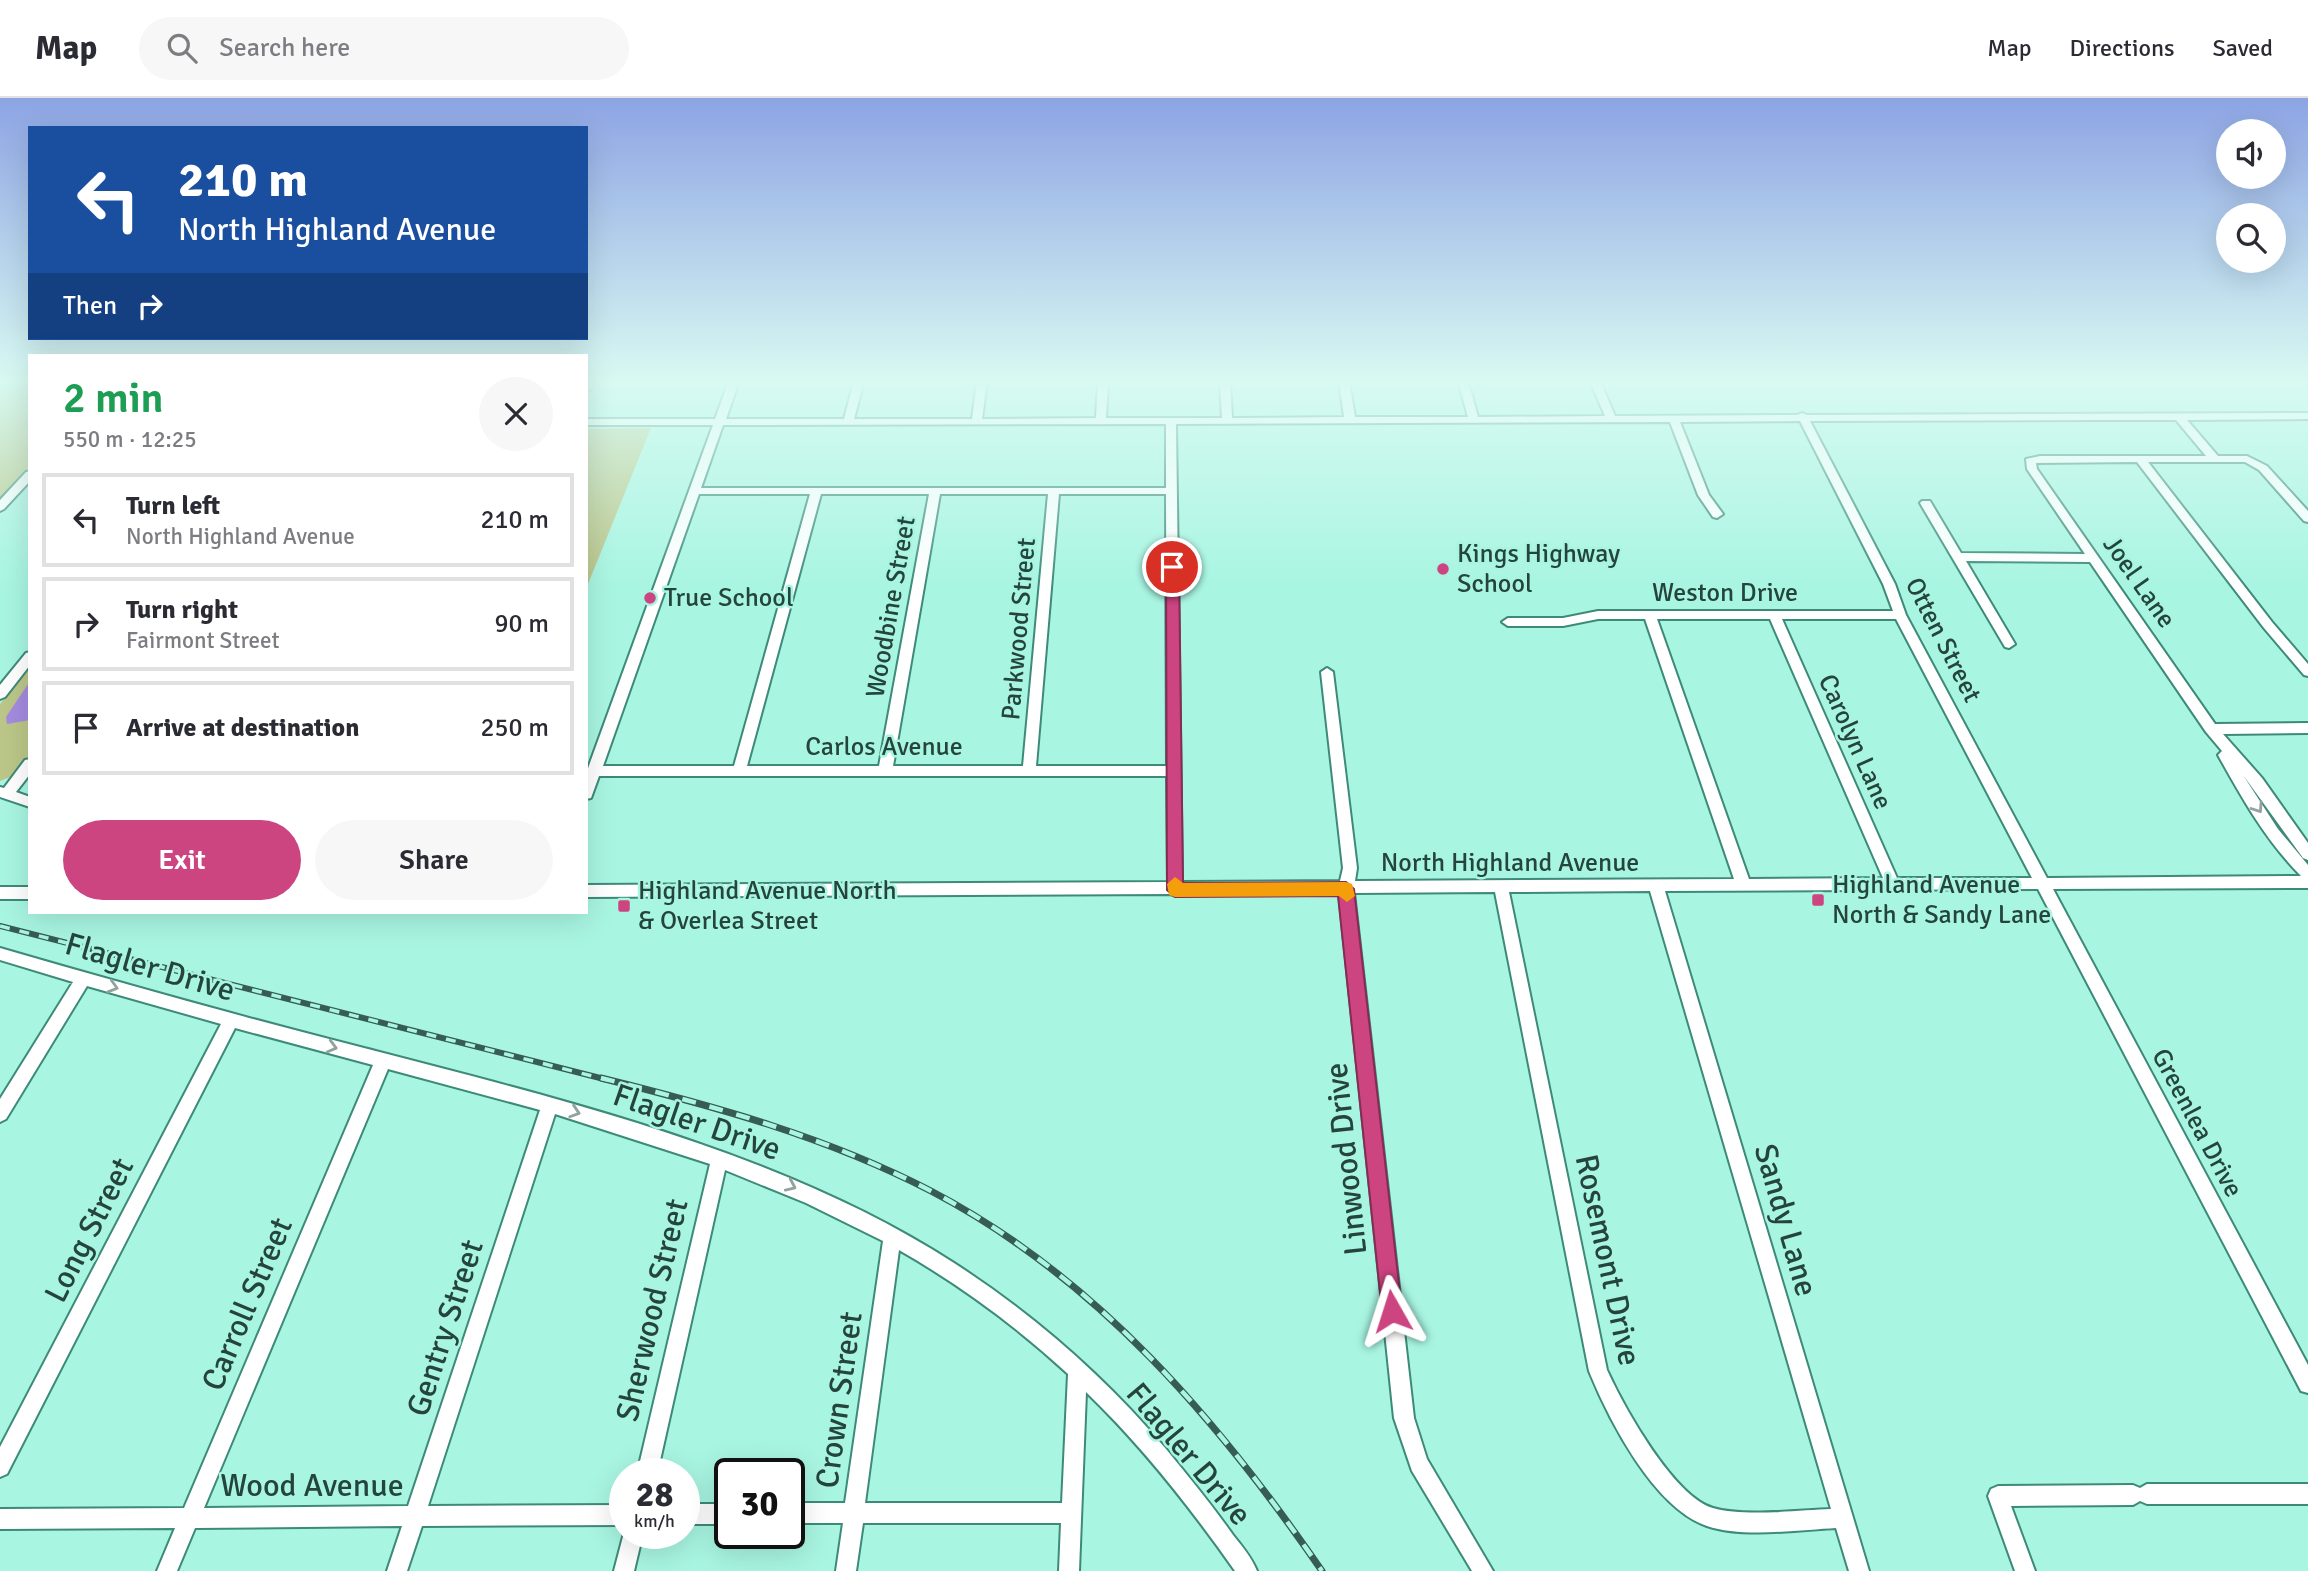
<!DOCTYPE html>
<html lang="en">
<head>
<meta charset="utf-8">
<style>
	:root { --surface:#fff; --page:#f7f7f7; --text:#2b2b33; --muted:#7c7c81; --line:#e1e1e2; --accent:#cc4480 }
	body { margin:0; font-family:Signika,sans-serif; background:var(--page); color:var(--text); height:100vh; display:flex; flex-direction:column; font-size:26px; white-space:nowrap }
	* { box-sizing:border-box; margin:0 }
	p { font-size:23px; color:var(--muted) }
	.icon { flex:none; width:38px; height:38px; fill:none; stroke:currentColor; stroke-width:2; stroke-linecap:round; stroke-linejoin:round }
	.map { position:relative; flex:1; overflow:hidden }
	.side { position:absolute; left:28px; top:256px; width:560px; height:560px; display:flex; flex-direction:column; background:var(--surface); border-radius:0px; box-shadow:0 7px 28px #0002 }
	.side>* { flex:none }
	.guide { position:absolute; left:28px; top:28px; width:560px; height:214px; border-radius:0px; box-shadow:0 7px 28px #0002; background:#1a4fa0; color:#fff; overflow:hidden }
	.fabs { position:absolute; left:2216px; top:21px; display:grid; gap:14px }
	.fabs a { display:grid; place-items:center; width:70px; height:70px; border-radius:50%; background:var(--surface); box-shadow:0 7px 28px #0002; font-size:35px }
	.speed { position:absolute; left:609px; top:1360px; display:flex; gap:14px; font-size:35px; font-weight:700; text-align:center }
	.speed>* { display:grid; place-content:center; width:91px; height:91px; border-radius:50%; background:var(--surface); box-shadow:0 7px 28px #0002; line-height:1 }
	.speed small { font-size:18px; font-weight:400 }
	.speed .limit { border:4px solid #111; border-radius:10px; background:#fff; color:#111 }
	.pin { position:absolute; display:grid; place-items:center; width:60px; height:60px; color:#fff; margin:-30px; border:4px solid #fff; border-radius:50%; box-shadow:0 2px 7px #0007 }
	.me { position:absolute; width:77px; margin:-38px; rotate:354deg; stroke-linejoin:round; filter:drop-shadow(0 0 5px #0008) }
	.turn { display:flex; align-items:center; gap:24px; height:147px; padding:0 35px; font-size:32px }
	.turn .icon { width:91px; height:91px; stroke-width:2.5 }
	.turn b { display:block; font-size:49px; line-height:60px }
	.then { display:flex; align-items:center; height:66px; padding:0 35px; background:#0003; gap:14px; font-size:26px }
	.round { display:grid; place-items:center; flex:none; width:74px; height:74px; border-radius:37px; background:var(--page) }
	.overview { display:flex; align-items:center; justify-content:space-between; height:119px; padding:0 35px }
	h1 { font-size:42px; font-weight:600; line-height:52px; color:#1e9e55 }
	.action { display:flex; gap:14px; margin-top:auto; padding:14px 35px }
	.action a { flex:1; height:80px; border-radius:42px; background:var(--accent); color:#fff; font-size:28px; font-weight:600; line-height:80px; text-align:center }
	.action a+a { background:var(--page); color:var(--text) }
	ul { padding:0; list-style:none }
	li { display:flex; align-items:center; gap:21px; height:94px; margin:0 14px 10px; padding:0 21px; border:4px solid var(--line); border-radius:0px }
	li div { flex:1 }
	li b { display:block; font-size:26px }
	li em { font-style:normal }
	header { display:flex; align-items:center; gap:42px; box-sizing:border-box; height:98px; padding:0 35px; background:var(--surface); border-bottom:2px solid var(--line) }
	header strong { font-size:33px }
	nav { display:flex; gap:38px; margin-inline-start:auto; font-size:24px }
	.search { width:490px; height:63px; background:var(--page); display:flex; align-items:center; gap:18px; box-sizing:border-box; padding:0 24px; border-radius:38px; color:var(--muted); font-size:26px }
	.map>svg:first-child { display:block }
	.green { fill:#bbc688 }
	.water { fill:#a48bdf }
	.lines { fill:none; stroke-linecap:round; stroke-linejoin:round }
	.minor-casing { stroke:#3d8a79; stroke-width:4 }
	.minor { fill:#fff; fill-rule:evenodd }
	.rail-far1-casing { stroke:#365c53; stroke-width:6 }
	.rail-casing { stroke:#365c53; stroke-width:7 }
	.rail-far1 { stroke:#a8f5e2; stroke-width:3.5; stroke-dasharray:10; stroke-linecap:butt }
	.rail { stroke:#a8f5e2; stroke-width:4.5; stroke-dasharray:14; stroke-linecap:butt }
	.oneway { stroke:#92a29e }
	.route { fill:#cc4480; stroke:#852c53; stroke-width:2 }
	.slow { fill:#f59e0b }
	.poi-dot { fill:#cc4480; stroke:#a8f5e2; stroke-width:2.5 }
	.labels { text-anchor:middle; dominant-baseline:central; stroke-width:5; stroke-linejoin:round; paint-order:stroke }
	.poi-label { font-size:26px; fill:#24443c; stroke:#a8f5e2; text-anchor:start }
	.street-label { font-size:26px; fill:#24443c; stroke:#a8f5e2 }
	.near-street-label { font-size:32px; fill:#24443c; stroke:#a8f5e2 }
</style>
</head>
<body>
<header>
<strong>Map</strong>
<div class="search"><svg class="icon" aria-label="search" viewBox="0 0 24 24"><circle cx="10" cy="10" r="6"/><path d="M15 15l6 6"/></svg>Search here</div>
<nav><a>Map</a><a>Directions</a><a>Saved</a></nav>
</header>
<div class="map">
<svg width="2308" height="1473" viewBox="0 0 2308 1473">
	<rect width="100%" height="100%" fill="#a8f5e2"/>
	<!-- green -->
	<g class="green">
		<polygon points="0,283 30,283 30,367 0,400"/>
		<polygon points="651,330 586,491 586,331"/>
		<polygon points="30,568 30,658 13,678 0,683 0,606"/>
	</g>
	<!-- water -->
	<polygon class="water" points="30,583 30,622 7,626 6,619"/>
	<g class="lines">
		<!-- minor casing -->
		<g class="minor-casing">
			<g id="minor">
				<polygon points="586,283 595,283 590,292 586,293"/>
				<path d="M729,283H739L726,321H844L854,283H864L854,321H972L977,283H987L982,321L1096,320L1098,283H1108L1106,320H1222L1220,283H1230L1232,320L1344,319L1339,283H1349L1355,319H1468L1458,283H1468L1478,319L1605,318L1590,283H1600L1615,318L1797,317L1802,315L1807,317L2308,315V321L2187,322L2218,358H2247L2267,368L2308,413V424L2304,423L2259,372L2245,364H2148L2272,524L2308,566V578L2304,577L2264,530L2137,364L2036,365L2037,371L2215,626L2308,625V635L2223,636L2262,680L2308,745V762L2303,760L2243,677L2278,731L2308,767V790L2053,791L2308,1267V1295L2301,1293L2038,791L1665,793L1869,1473H1849L1836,1430C1800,1432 1741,1440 1707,1428C1654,1410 1609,1322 1589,1273L1495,794L1354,795L1414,1320L1427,1361L1493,1473H1472L1412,1373L1394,1320L1339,795L1180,796L1175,798L1170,796L586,799V787L1168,784L1167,678H599L591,700L586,701L587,673L713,327H586V321H715ZM2093,322H2176L2206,358H2040L2026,361L2027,371L2085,456L1961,455L1930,403H1922L1920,405L2005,549L2009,550L2015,546L1966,463L2090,464L2206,634L2222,653L2218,657C2242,700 2266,743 2301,778L2047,780L1906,517L1895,486L1810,323ZM1800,323L1883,486L1893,513H1598L1563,520H1508L1502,524L1508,528H1563L1598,521H1645L1734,781L1355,783L1357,770L1333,574L1327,570L1321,574L1343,770L1340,783L1182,784L1176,326L1670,324L1698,397L1713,419L1717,420L1723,416L1709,397L1680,324ZM1166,326V390H701L723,327ZM699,396H810L734,668H603ZM821,396H929L879,668H747ZM940,396H1048L1023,668H893ZM1059,396H1166L1167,668H1036ZM1657,521H1770L1883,780L1749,781ZM1782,521H1896L2032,780H1897ZM1650,793L1831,1411C1798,1412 1744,1419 1713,1410C1673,1398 1624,1309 1607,1272L1509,794Z"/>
				<polygon points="30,373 30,383 4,411 0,413 0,402 26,374"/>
				<polygon points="30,554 30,567 5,599 0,601 0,587 26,555"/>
				<polygon points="30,661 30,676 16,694 30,699 30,709 0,699 0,689 4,690 25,662"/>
				<rect x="0" y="789" width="30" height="12"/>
				<path d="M0,850C121,885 242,919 364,950C560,1001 783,1054 954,1165C1033,1216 1105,1279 1166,1351C1189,1379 1212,1407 1233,1437C1242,1448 1252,1460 1257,1473H1235C1190,1409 1142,1348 1086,1294L1079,1473H1059L1061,1425H863L856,1473H836L843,1425H789V1405H845L883,1143L806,1105L725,1072L657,1376H637L710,1066L555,1016L428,1408L625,1407V1427L422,1428L407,1473H387L402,1428L195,1430L177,1473H157L175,1430L0,1431V1411L184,1410L373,967L235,930L7,1376L0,1379V1349L221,926L87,888L6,1021L0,1024V1001L73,884L0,862ZM388,971L540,1012L408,1408L204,1410ZM899,1152C960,1187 1016,1228 1068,1276L1062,1405H865Z"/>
				<polygon points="2147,1386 2308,1386 2308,1406 2147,1406 2140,1403 2133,1407 2011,1408 2035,1473 2015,1473 1988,1398 1991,1391 1998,1388 2133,1387 2140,1390"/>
				<rect x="684" y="1406" width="46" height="20"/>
				<polygon points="625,1431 625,1435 643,1435 634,1473 614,1473"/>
			</g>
		</g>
		<!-- minor -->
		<use href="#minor" class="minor"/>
		<!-- rail-far1 casing -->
		<g class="rail-far1-casing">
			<polyline id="rail-far1" points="0,828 608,982"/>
		</g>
		<!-- rail casing -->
		<g class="rail-casing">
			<path id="rail" d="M601,980C714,1008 827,1039 931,1093C1096,1179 1218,1322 1322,1473"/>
		</g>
		<!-- rail-far1 -->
		<use href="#rail-far1" class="rail-far1"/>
		<!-- rail -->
		<use href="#rail" class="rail"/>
	</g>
	<!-- one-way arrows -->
	<defs><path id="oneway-chevron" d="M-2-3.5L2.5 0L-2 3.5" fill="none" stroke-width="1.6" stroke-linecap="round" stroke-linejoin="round" transform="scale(1.75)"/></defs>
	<g class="oneway">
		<use href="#oneway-chevron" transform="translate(2258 710) rotate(56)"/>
		<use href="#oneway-chevron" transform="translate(113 889) rotate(16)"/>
		<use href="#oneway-chevron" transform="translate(332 949) rotate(15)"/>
		<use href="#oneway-chevron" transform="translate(575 1014) rotate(18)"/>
		<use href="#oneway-chevron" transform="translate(791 1088) rotate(24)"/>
	</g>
	<!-- sky -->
	<linearGradient id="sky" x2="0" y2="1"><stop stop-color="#8da4e4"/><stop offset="0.58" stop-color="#d8faf2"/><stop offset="1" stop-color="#d8faf2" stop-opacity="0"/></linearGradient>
	<rect width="2308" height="489" fill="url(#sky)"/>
	<!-- route -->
	<polygon class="route" points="1172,465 1179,469 1183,785 1346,784 1354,791 1402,1213 1399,1220 1392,1223 1385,1220 1382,1213 1338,798 1175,799 1167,792 1166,469"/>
	<!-- slow -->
	<polygon class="slow" points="1175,779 1183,785 1346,784 1352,786 1355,798 1347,804 1339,798 1175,799 1169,797 1167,786"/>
	<!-- markers -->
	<g class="poi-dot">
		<circle cx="1443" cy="471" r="7"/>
		<circle cx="650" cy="500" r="7"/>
		<rect x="1811" y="795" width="14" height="14" rx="3.5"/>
		<rect x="617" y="801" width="14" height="14" rx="3.5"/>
	</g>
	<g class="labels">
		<!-- poi labels -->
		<g class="poi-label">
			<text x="1457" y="456">Kings Highway<tspan x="1457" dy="30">School</tspan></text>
			<text x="664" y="500">True School</text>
			<text x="1832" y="787">Highland Avenue<tspan x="1832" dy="30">North &amp; Sandy Lane</tspan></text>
			<text x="638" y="793">Highland Avenue North<tspan x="638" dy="30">&amp; Overlea Street</tspan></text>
		</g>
		<!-- street labels -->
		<g class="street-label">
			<text transform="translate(2139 484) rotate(55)">Joel Lane</text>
			<text x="1725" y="495">Weston Drive</text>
			<text transform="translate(891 509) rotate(-80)">Woodbine Street</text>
			<text transform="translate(1019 531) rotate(-85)">Parkwood Street</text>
			<text transform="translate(1943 542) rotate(63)">Otten Street</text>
			<text transform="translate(1855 644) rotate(66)">Carolyn Lane</text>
			<text x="884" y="649">Carlos Avenue</text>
			<text x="1510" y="765">North Highland Avenue</text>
			<text transform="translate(2197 1025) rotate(62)">Greenlea Drive</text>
		</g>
		<!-- near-street labels -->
		<g class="near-street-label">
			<text transform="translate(150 869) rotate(16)">Flagler Drive</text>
			<text transform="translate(697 1024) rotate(19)">Flagler Drive</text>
			<text transform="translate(1346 1061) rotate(-96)">Linwood Drive</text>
			<text transform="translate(1786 1122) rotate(74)">Sandy Lane</text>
			<text transform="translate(89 1132) rotate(-63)">Long Street</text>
			<text transform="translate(1608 1162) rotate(78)">Rosemont Drive</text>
			<text transform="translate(247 1206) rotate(-67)">Carroll Street</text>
			<text transform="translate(652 1212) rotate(-77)">Sherwood Street</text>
			<text transform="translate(445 1230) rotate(-72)">Gentry Street</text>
			<text transform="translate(839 1302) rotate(-82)">Crown Street</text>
			<text transform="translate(1189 1356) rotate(50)">Flagler Drive</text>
			<text x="312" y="1387">Wood Avenue</text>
		</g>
	</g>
</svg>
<div class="fabs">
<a><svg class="icon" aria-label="sound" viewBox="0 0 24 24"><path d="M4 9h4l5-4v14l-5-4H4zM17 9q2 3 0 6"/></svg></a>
<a><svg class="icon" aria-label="search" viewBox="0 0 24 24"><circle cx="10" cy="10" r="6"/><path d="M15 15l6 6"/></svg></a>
</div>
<div class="speed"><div>28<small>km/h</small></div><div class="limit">30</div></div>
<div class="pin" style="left:1172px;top:469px;background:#d93025"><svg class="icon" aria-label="arrive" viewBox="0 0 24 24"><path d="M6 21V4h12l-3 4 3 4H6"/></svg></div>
<svg class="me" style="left:1392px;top:1213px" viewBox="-20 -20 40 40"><path d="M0-17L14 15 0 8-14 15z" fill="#cc4480" stroke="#fff" stroke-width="4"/></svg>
<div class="guide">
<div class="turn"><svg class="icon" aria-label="left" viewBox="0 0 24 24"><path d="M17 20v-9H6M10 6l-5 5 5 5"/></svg><div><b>210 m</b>North Highland Avenue</div></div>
<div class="then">Then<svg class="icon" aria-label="right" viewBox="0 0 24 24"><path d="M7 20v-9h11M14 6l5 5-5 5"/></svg></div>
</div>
<section class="side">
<div class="overview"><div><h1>2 min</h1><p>550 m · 12:25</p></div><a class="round"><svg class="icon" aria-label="close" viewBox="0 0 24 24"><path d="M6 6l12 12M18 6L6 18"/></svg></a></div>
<ul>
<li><svg class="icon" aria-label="left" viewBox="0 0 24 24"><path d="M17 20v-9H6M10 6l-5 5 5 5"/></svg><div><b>Turn left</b><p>North Highland Avenue</p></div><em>210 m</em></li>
<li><svg class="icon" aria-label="right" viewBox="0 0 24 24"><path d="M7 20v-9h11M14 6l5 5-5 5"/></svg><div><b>Turn right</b><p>Fairmont Street</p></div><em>90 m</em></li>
<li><svg class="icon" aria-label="arrive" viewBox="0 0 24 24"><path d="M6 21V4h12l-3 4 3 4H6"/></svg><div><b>Arrive at destination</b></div><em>250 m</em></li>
</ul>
<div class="action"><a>Exit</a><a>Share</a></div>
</section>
</div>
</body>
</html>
